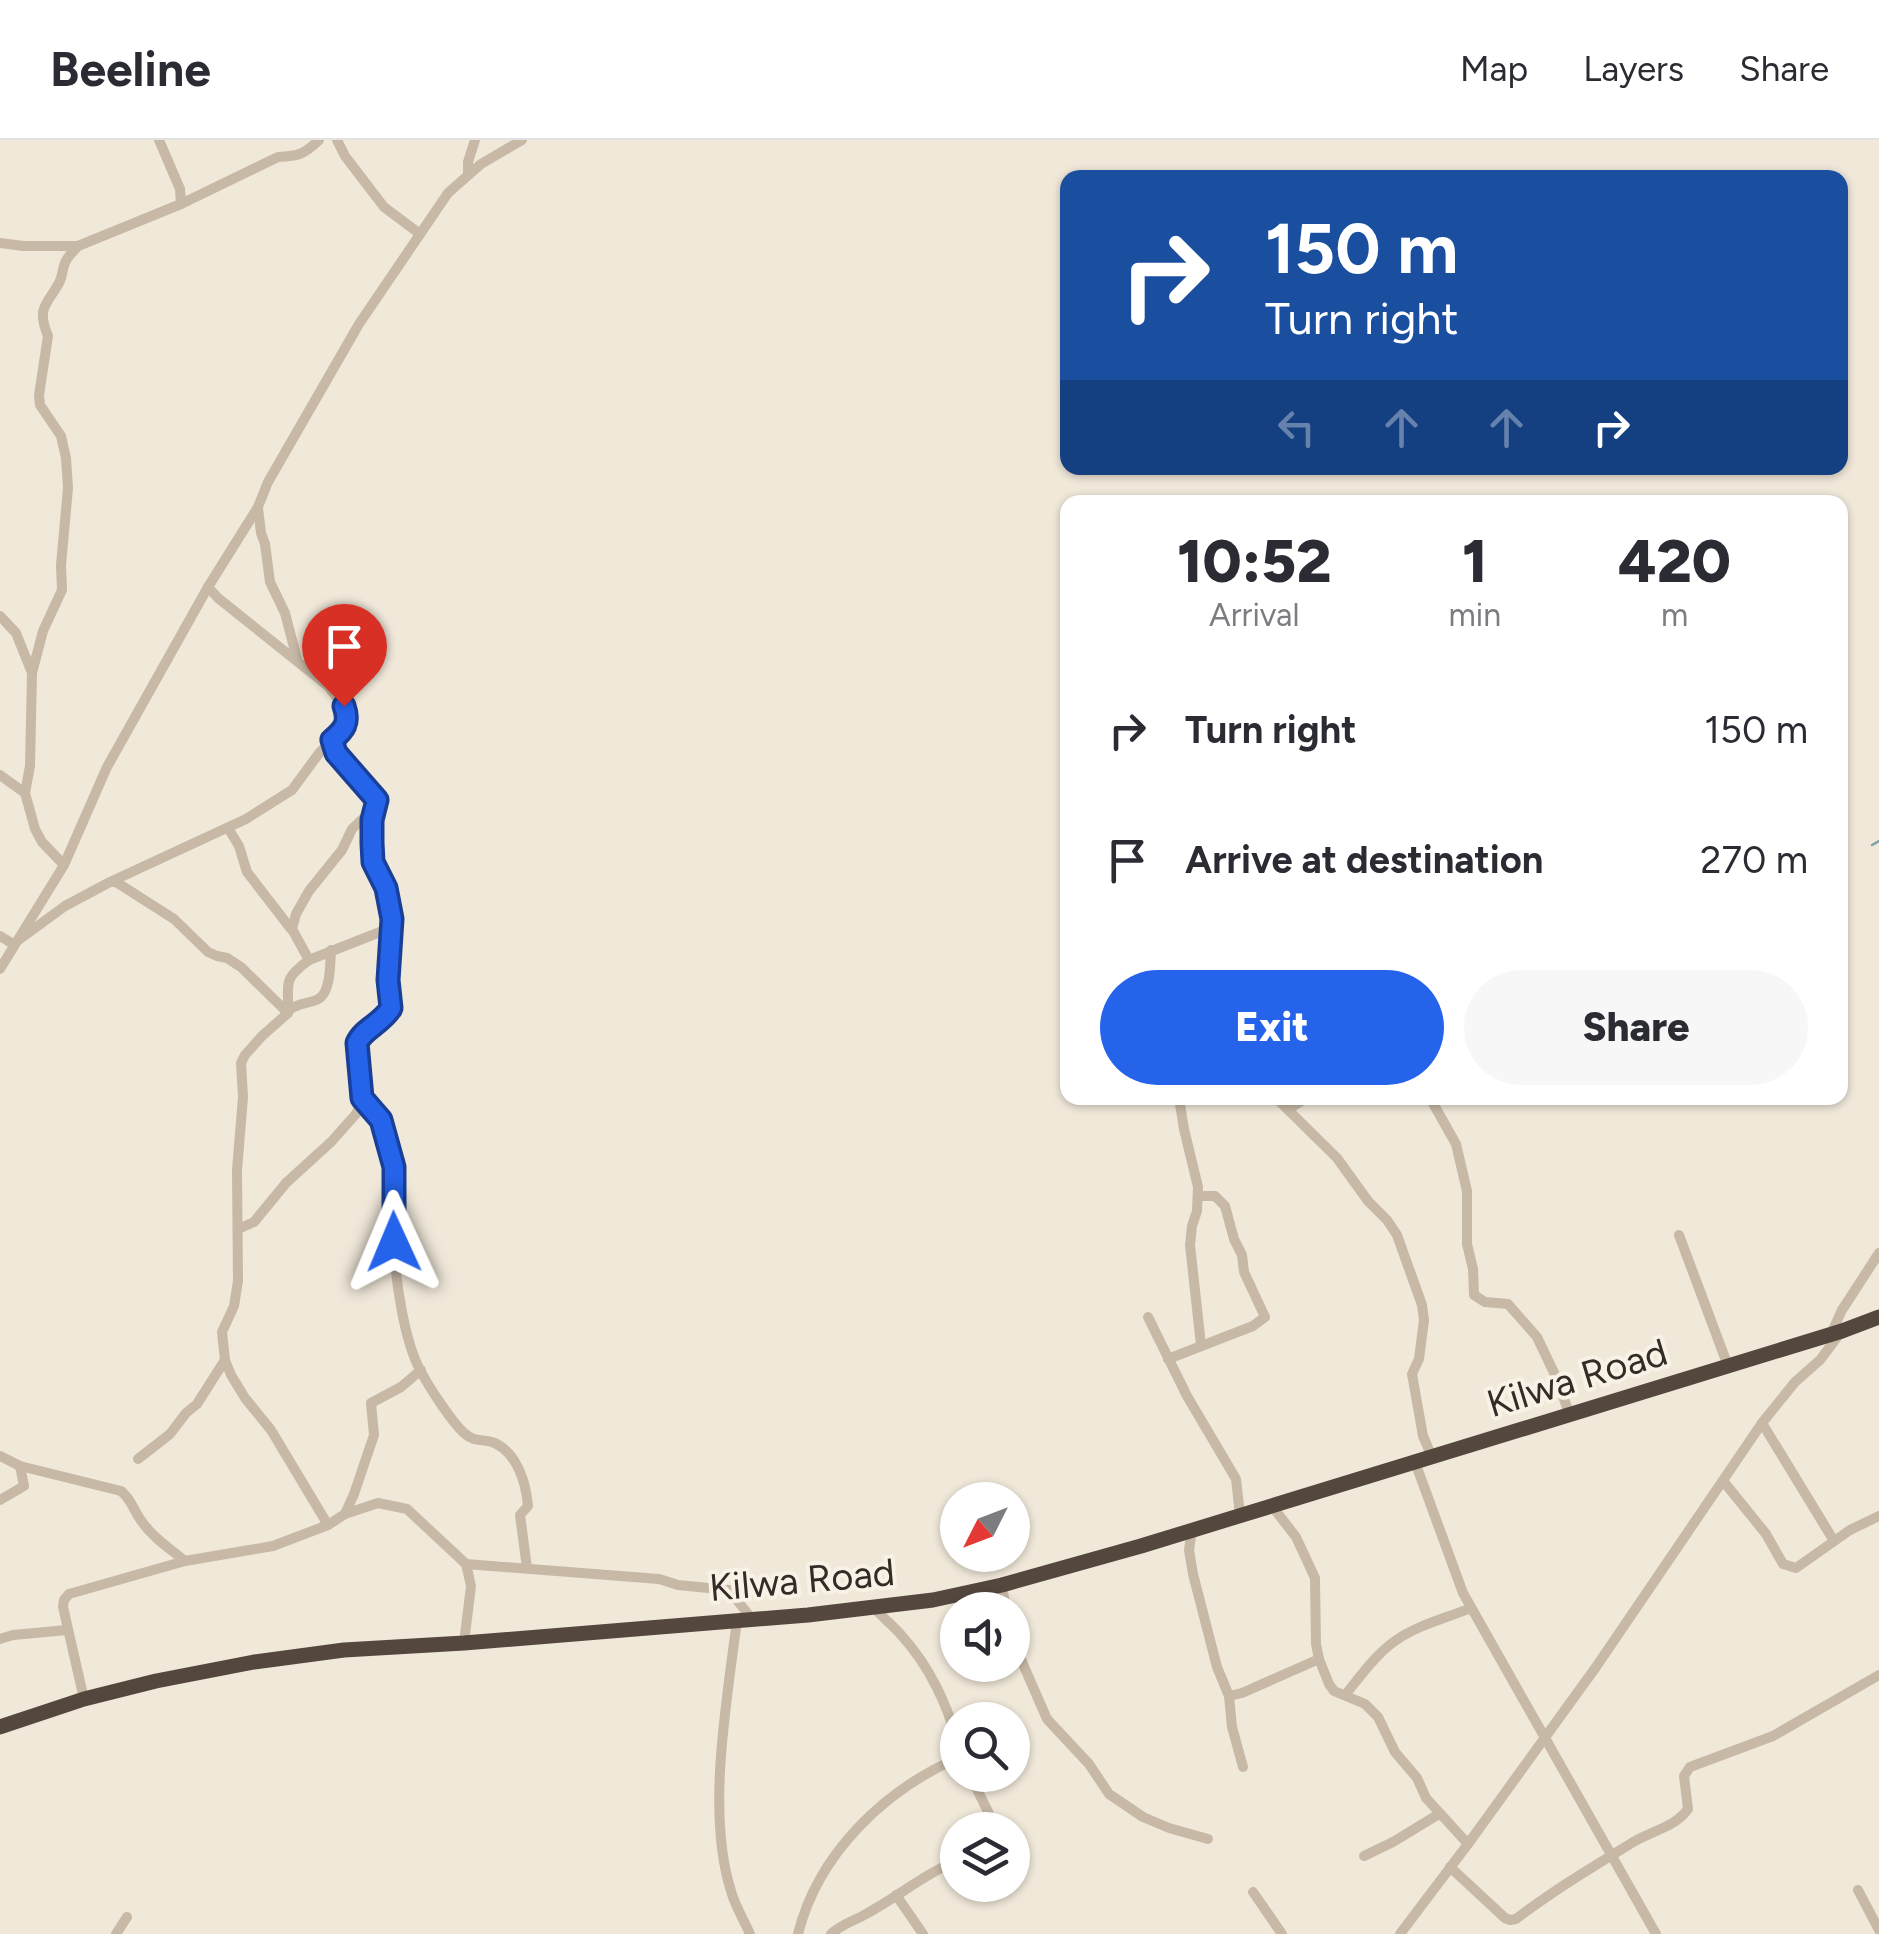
<!DOCTYPE html>
<html lang="en">
<head>
<meta charset="utf-8">
<style>
	:root { --surface:#fff; --page:#f7f7f7; --text:#2b2b33; --muted:#7c7c81; --line:#e1e1e2; --accent:#2563eb }
	body { margin:0; font-family:Figtree,sans-serif; background:var(--page); color:var(--text); height:100vh; display:flex; flex-direction:column; font-size:38px; white-space:nowrap }
	* { box-sizing:border-box; margin:0 }
	p { font-size:32px; color:var(--muted) }
	.icon { flex:none; width:55px; height:55px; fill:none; stroke:currentColor; stroke-width:2; stroke-linecap:round; stroke-linejoin:round }
	.map { position:relative; flex:1; overflow:hidden }
	.details { position:absolute; left:1060px; top:355px; width:788px; height:610px; display:flex; flex-direction:column; background:var(--surface); border-radius:20px; box-shadow:0 2px 8px #0004 }
	.details>* { flex:none }
	.banner { position:absolute; left:1060px; top:30px; width:788px; height:305px; border-radius:20px; box-shadow:0 2px 8px #0004; background:#1a4fa0; color:#fff; overflow:hidden }
	.needle { width:65px; rotate:228deg }
	.fabs { position:absolute; left:940px; top:1342px; display:grid; gap:20px }
	.fabs a { display:grid; place-items:center; width:90px; height:90px; border-radius:50%; background:var(--surface); box-shadow:0 2px 8px #0004; font-size:50px }
	.pin { position:absolute; display:grid; place-items:center; width:85px; height:85px; color:#fff; margin:-102px -42px; border-radius:50% 50% 50% 0; rotate:-45deg; box-shadow:0 0 10px #0007 }
	.pin .icon { rotate:45deg }
	.me { position:absolute; width:110px; margin:-55px; rotate:359deg; stroke-linejoin:round; filter:drop-shadow(0 0 8px #0008) }
	.turn { display:flex; align-items:center; gap:35px; height:210px; padding:0 40px; font-size:45px }
	.turn .icon { width:130px; height:130px; stroke-width:2.5 }
	.turn b { display:block; font-size:70px; line-height:85px }
	.lanes { display:flex; align-items:center; height:95px; padding:0 40px; background:#0003; justify-content:center; gap:50px; direction:ltr }
	.lanes .off { opacity:.35 }
	.eta { display:flex; justify-content:space-evenly; align-items:center; height:170px; text-align:center }
	.eta b { font-size:60px; font-weight:800; line-height:70px }
	.button { display:flex; gap:20px; margin-top:auto; padding:20px 40px }
	.button a { flex:1; height:115px; border-radius:60px; background:var(--accent); color:#fff; font-size:40px; font-weight:800; line-height:115px; text-align:center }
	.button a+a { background:var(--page); color:var(--text) }
	ul { padding:0; list-style:none }
	li { display:flex; align-items:center; gap:30px; height:130px; padding:0 40px }
	li div { flex:1 }
	li b { display:block; font-size:38px }
	li em { font-style:normal }
	header { display:flex; align-items:center; gap:60px; box-sizing:border-box; height:140px; padding:0 50px; background:var(--surface); border-bottom:2px solid var(--line) }
	header strong { font-size:48px }
	nav { display:flex; gap:55px; margin-inline-start:auto; font-size:35px }
	.map>svg:first-child { display:block }
	.lines { fill:none; stroke-linecap:round; stroke-linejoin:round }
	.stream { stroke:#79a2ab; stroke-width:2.5 }
	.minor { stroke:#c7b9a6; stroke-width:10 }
	.highway { stroke:#54473e; stroke-width:15 }
	.route-casing { stroke:#184099; stroke-width:25 }
	.route { stroke:#2563eb; stroke-width:18 }
	.labels { text-anchor:middle; dominant-baseline:central; stroke-width:8; stroke-linejoin:round; paint-order:stroke }
	.street-label { font-size:38px; fill:#332c26; stroke:#f8f1e5 }
</style>
</head>
<body>
<header>
<strong>Beeline</strong>
<nav><a>Map</a><a>Layers</a><a>Share</a></nav>
</header>
<div class="map">
<svg width="1879" height="1794" viewBox="0 0 1879 1794">
	<rect width="100%" height="100%" fill="#f0e8d9"/>
	<g class="lines">
		<!-- stream -->
		<polyline class="stream" points="1872,705 1879,701"/>
		<!-- minor -->
		<g class="minor">
			<polyline points="159,0 180,49 181,64"/>
			<polyline points="337,0 345,16 384,67 420,94"/>
			<polyline points="468,34 468,22 475,0"/>
			<path d="M0,103L23,106H78L181,64L278,17C299,16 303,15 319,0"/>
			<polyline points="258,368 261,393 265,404 270,442 285,473 297,519"/>
			<polyline points="0,476 16,493 32,533"/>
			<polyline points="0,635 25,653"/>
			<polyline points="228,688 239,706 247,732 291,789"/>
			<path d="M64,725L42,702L35,689L25,653L30,626L32,533L43,491L62,450L61,425L68,348L66,318L61,296L40,265L39,255L48,196C36,167 47,165 59,143C63,136 62,126 67,119C70,114 74,111 78,106"/>
			<polyline points="111,742 116,742 174,779 208,812 217,816 227,818 241,827 288,873"/>
			<polyline points="0,796 13,804 65,766 110,742 246,679 292,650 320,612 343,590 347,579 344,567 328,546 218,458 208,447"/>
			<polyline points="309,820 385,790 391,784 391,779 385,748 373,722 371,680 377,660 336,613 332,600"/>
			<polyline points="0,829 64,725 107,627 208,447 258,367 268,342 359,184 448,53 481,24 522,0"/>
			<path d="M289,870C301,861 312,864 320,858C331,849 330,823 331,810"/>
			<path d="M363,958C402,997 393,1053 394,1103C395,1138 404,1200 420,1230C429,1247 451,1281 464,1293C474,1302 481,1299 492,1302C517,1311 526,1343 528,1366L520,1375L527,1428"/>
			<polyline points="1179,958 1184,989 1198,1047 1197,1071 1192,1086 1190,1105 1201,1205"/>
			<polyline points="1276,958 1337,1018 1368,1061 1387,1080 1397,1095 1422,1165 1424,1180 1419,1219 1412,1234 1423,1296 1432,1317"/>
			<polyline points="1430,958 1456,1004 1467,1051 1467,1104 1473,1129 1474,1155 1485,1162 1508,1164 1537,1197 1557,1239 1569,1273"/>
			<polyline points="1289,969 1306,958"/>
			<polyline points="238,1089 254,1082 286,1043 331,1002 356,974 363,958 358,899 379,884 391,868 389,841 391,784"/>
			<polyline points="1679,1095 1728,1226"/>
			<polyline points="1148,1177 1187,1256 1236,1339 1240,1375"/>
			<polyline points="1831,1194 1842,1170 1879,1113"/>
			<polyline points="1168,1219 1253,1186 1265,1177 1244,1132 1242,1115 1234,1099 1225,1066 1215,1056 1198,1056"/>
			<polyline points="1762,1283 1834,1401"/>
			<path d="M0,1316L20,1326L121,1351C131,1359 133,1369 140,1379C151,1396 169,1408 185,1421"/>
			<polyline points="138,1319 170,1294 186,1273 197,1264 225,1220"/>
			<polyline points="1415,1322 1463,1453 1656,1794"/>
			<polyline points="1724,1342 1766,1394 1783,1424 1796,1428 1850,1390 1879,1376"/>
			<polyline points="0,1360 24,1346 20,1326"/>
			<polyline points="1272,1366 1296,1397 1315,1438 1316,1504 1319,1519 1329,1544 1334,1551 1365,1564 1378,1577 1395,1612 1417,1638 1426,1658 1468,1704"/>
			<polyline points="345,1374 354,1354 374,1295 371,1263 401,1247 421,1230"/>
			<path d="M328,1385L271,1290L245,1258L231,1235L225,1220L222,1192L234,1166L238,1141L237,1030L243,957L241,923L245,915L262,896L288,873C289,842 282,840 309,820L292,789L296,774L309,751L342,710L352,689L374,668"/>
			<polyline points="1192,1389 1189,1410 1193,1434 1217,1527 1229,1556 1232,1587 1243,1627"/>
			<polyline points="466,1424 659,1439 678,1445 729,1450 752,1479"/>
			<polyline points="1002,1445 1006,1470"/>
			<path d="M874,1468C883,1478 894,1486 902,1496C930,1527 946,1563 958,1602"/>
			<path d="M737,1480C727,1561 706,1672 731,1751C735,1766 744,1780 750,1794"/>
			<polyline points="0,1499 13,1495 67,1490"/>
			<polyline points="1012,1499 1047,1579 1089,1624 1109,1654 1143,1677 1169,1688 1208,1699"/>
			<path d="M1345,1555C1360,1537 1375,1515 1395,1501C1417,1485 1447,1478 1471,1468"/>
			<polyline points="1229,1556 1242,1553 1319,1519"/>
			<polyline points="84,1559 63,1467 64,1460 69,1454 185,1421 273,1406 328,1385 345,1374 378,1363 407,1369 466,1424 471,1446 464,1503"/>
			<polyline points="970,1635 997,1690"/>
			<polyline points="1364,1716 1393,1702 1439,1674"/>
			<path d="M1450,1727L1505,1778L1510,1780L1516,1779C1554,1750 1594,1726 1635,1701C1654,1690 1675,1687 1688,1669L1684,1636L1690,1627L1773,1596L1879,1535"/>
			<polyline points="1858,1750 1879,1790"/>
			<polyline points="1253,1752 1282,1794"/>
			<polyline points="896,1755 923,1794"/>
			<polyline points="116,1794 127,1777"/>
			<path d="M798,1794C818,1714 884,1650 958,1618"/>
			<path d="M831,1794C842,1784 854,1781 866,1774C898,1757 924,1734 958,1720"/>
			<polyline points="1400,1794 1468,1704 1596,1527 1762,1283 1795,1242 1820,1220 1841,1192"/>
		</g>
		<!-- highway -->
		<polyline class="highway" points="0,1587 84,1559 156,1541 254,1522 344,1510 464,1503 808,1475 933,1460 1002,1445 1141,1406 1842,1191 1879,1177"/>
	</g>
	<g class="lines">
		<!-- route casing -->
		<g class="route-casing">
			<path id="route" d="M344,566C350,583 344,590 332,600L336,613L377,660L372,680V703L373,722L386,748L392,779L388,840L391,868C381,884 363,889 357,903L362,958L381,980L394,1027V1102"/>
		</g>
		<!-- route -->
		<use href="#route" class="route"/>
	</g>
	<g class="labels">
		<!-- street labels -->
		<g class="street-label">
			<text transform="translate(1577 1238) rotate(-17)">Kilwa Road</text>
			<text transform="translate(802 1440) rotate(-5)">Kilwa Road</text>
		</g>
	</g>
</svg>
<div class="fabs">
<a><svg class="needle" viewBox="-14 -14 28 28"><path d="M0-13l5 13h-10z" fill="#e53935"/><path d="M0 13l5-13h-10z" fill="#7c7c81"/></svg></a>
<a><svg class="icon" aria-label="sound" viewBox="0 0 24 24"><path d="M4 9h4l5-4v14l-5-4H4zM17 9q2 3 0 6"/></svg></a>
<a><svg class="icon" aria-label="search" viewBox="0 0 24 24"><circle cx="10" cy="10" r="6"/><path d="M15 15l6 6"/></svg></a>
<a><svg class="icon" aria-label="layers" viewBox="0 0 24 24"><path d="M12 4l9 5-9 5-9-5zM3 14l9 5 9-5"/></svg></a>
</div>
<div class="pin" style="left:344px;top:566px;background:#d93025"><svg class="icon" aria-label="arrive" viewBox="0 0 24 24"><path d="M6 21V4h12l-3 4 3 4H6"/></svg></div>
<svg class="me" style="left:394px;top:1102px" viewBox="-20 -20 40 40"><path d="M0-17L14 15 0 8-14 15z" fill="#2563eb" stroke="#fff" stroke-width="4"/></svg>
<div class="banner">
<div class="turn"><svg class="icon" aria-label="right" viewBox="0 0 24 24"><path d="M7 20v-9h11M14 6l5 5-5 5"/></svg><div><b>150 m</b>Turn right</div></div>
<div class="lanes"><svg class="icon off" aria-label="left" viewBox="0 0 24 24"><path d="M17 20v-9H6M10 6l-5 5 5 5"/></svg><svg class="icon off" aria-label="ahead" viewBox="0 0 24 24"><path d="M12 20V5M6 11l6-6 6 6"/></svg><svg class="icon off" aria-label="ahead" viewBox="0 0 24 24"><path d="M12 20V5M6 11l6-6 6 6"/></svg><svg class="icon" aria-label="right" viewBox="0 0 24 24"><path d="M7 20v-9h11M14 6l5 5-5 5"/></svg></div>
</div>
<section class="details">
<div class="eta">
<div><b>10:52</b><p>Arrival</p></div>
<div><b>1</b><p>min</p></div>
<div><b>420</b><p>m</p></div>
</div>
<ul>
<li><svg class="icon" aria-label="right" viewBox="0 0 24 24"><path d="M7 20v-9h11M14 6l5 5-5 5"/></svg><div><b>Turn right</b></div><em>150 m</em></li>
<li><svg class="icon" aria-label="arrive" viewBox="0 0 24 24"><path d="M6 21V4h12l-3 4 3 4H6"/></svg><div><b>Arrive at destination</b></div><em>270 m</em></li>
</ul>
<div class="button"><a>Exit</a><a>Share</a></div>
</section>
</div>
</body>
</html>
